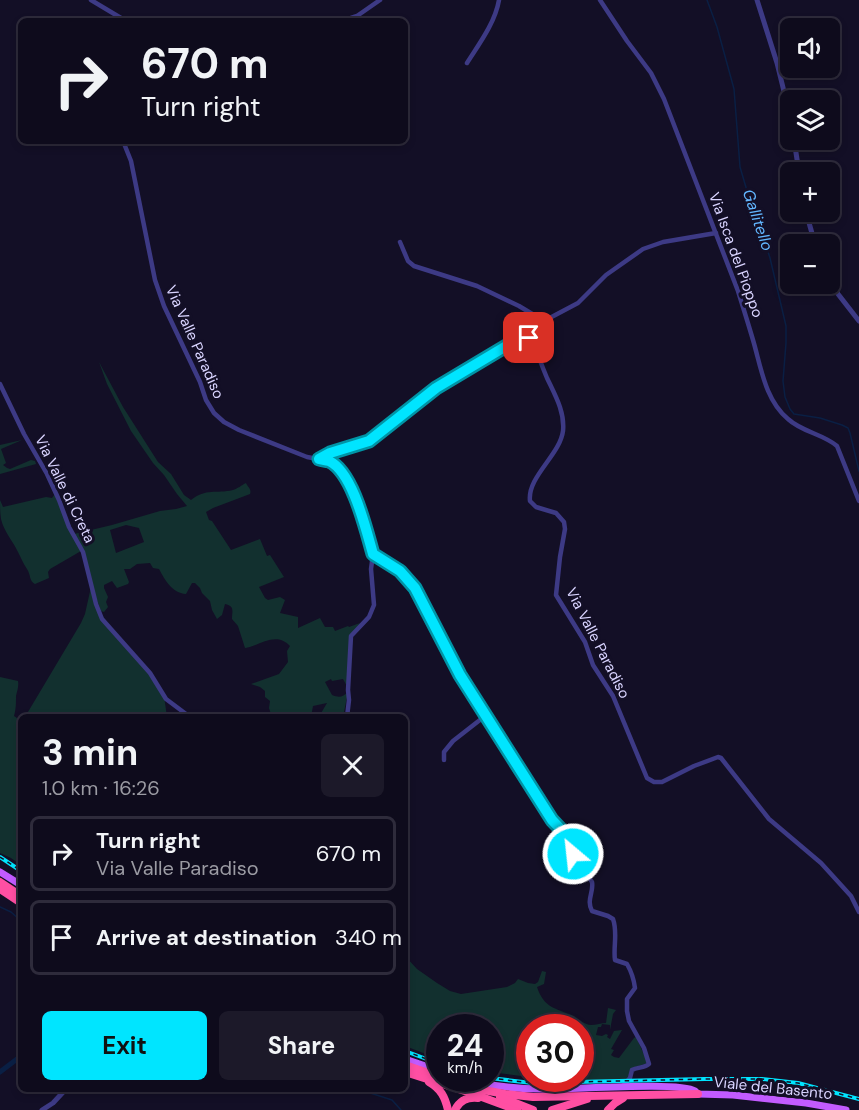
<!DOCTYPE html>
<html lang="en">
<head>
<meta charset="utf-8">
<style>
	:root { --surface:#0e0b1c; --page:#1c1929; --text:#f1f3f6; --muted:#9b9ba3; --line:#2e2b3b; --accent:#00e5ff }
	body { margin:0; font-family:"DM Sans",sans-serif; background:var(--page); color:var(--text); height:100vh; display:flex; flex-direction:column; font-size:22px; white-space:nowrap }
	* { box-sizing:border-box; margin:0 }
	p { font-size:20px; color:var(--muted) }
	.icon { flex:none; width:33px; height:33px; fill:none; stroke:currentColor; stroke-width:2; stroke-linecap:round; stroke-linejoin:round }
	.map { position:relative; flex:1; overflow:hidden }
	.details { position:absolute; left:18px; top:714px; width:390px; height:378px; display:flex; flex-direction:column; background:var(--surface); border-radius:9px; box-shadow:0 3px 9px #0003,0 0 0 2px var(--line) }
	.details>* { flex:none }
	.guide { position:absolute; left:18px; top:18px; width:390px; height:126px; border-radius:9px; box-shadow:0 3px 9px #0003,0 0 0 2px var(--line); background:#0e0b1c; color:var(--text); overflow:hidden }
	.buttons { position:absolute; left:780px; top:18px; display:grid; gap:12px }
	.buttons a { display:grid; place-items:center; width:60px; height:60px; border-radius:9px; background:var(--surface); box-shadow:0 3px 9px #0003,0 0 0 2px var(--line); font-size:30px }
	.speed { position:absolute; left:426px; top:1014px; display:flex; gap:12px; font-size:30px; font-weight:700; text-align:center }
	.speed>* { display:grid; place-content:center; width:78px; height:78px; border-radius:50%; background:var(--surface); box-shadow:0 3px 9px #0003,0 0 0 2px var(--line); line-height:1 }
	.speed small { font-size:15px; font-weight:400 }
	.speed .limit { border:9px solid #d22; background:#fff; color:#111 }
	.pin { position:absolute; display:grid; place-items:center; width:51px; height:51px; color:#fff; margin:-26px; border-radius:12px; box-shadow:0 3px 9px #0006 }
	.me { position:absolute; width:66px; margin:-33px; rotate:332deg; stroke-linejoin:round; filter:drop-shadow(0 0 4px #0008) }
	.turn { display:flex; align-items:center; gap:21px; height:126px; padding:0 24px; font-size:27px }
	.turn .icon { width:78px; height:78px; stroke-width:2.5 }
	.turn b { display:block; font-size:42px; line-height:51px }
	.round { display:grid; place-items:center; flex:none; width:63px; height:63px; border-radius:9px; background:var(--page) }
	.summary { display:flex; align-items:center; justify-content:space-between; height:102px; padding:0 24px }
	h1 { font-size:36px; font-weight:700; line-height:45px }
	.primary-button { display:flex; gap:12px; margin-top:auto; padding:12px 24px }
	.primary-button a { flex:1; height:69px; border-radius:9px; background:var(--accent); color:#111; font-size:24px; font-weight:700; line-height:69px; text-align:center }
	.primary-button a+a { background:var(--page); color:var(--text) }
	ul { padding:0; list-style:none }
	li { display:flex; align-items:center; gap:18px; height:75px; margin:0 12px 9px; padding:0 12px; border:3px solid var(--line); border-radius:9px }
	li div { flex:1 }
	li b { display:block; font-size:22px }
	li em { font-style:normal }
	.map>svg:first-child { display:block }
	.green { fill:#12302f; fill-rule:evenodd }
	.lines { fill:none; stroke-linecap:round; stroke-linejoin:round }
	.stream { stroke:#0a1f44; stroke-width:1.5 }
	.canal { stroke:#0a1f44; stroke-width:5 }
	.minor { stroke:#3d3a85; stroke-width:4.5 }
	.tertiary { stroke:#3d3a85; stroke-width:5 }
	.primary { stroke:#c25bff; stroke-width:7 }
	.motorway { stroke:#ff4fa3; stroke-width:8 }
	.rail-casing { stroke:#00e5ff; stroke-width:4 }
	.rail { stroke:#130f26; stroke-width:1.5; stroke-dasharray:4.5; stroke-linecap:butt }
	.route-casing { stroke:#0095a6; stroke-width:15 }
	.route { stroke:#00e5ff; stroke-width:10 }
	.labels { text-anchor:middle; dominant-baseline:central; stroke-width:6; stroke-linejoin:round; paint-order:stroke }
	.street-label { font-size:15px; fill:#d9d4ff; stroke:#130f26 }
	.water-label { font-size:16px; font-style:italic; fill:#62b6ff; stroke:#130f26 }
</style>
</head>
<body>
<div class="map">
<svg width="859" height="1110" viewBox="0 0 859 1110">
	<rect width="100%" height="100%" fill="#130f26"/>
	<!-- green -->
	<g class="green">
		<path d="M99,362L123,407L158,462L171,474L184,495L191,500C206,488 216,494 233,490C237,489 242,485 246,483C247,486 252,489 250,494L213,508L206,512L209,520L212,521L231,550L260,539L267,556L270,555L284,577L259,587L265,598L268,600L280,597L285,600L280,613L298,617V628L320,618L325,627H333L335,631L348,626L349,627L360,623L353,634L348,688L343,679L332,681L331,679L325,682L332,695C339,698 343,697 348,692L344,712L320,715L327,703L313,706L311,717H272L269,708L270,701L265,697V691L260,687L251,684L279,674L288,662L287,651L290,646C276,631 261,645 245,648L238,626L232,619C232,611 235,606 225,604L222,615L217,619L212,610L210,601L202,593L200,588L195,583H192L186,594C172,593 165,580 159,569L153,568L150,563L137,564L130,569H124L129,582L128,584L117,588L112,581L104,585V588L108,597L106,602L108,607L104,612L101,611L94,592L84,551L74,534L112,525L160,511L176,509L187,506L177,494L164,475L153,463L131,431L107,384ZM126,525L139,528L144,542L116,553L110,530Z"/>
		<polygon points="22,440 1,449 6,463 3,465 7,468 10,469 31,460 35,461 36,464 0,474 0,445"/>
		<path d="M55,494L81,551L50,569L48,572L49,578L35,584C29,581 31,575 27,569C23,563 21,558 18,552C13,541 4,532 1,519C0,513 0,506 0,500L3,507L46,497L52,498Z"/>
		<polygon points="91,587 98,611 147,670 164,696 167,717 25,717 81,623 85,614"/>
		<path d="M0,677L18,681C19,687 17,691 16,696C16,704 16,709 14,716L21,721V865L11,858L0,853Z"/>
		<path d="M405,956L417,969L437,983L450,991L461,994L507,987L515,983L518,979L528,983L535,984L538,982L542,971L546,972L544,984L537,987C544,1008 555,1008 574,1016C579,1019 585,1025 591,1025C596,1025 602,1023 606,1023L608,1008L616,1010L613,1014L610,1030V1025L602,1024L601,1027H598L596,1035L602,1036L606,1034L608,1035L607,1037L610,1039L614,1031L622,1030L611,1049L614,1050L611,1055L614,1057L619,1058L634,1038L636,1037L648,1063L635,1067L627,1080L531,1082L528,1077L491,1072L490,1028H440L439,1059L405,1046ZM530,1028H580V1078H530Z"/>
	</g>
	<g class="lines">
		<!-- stream -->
		<g class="stream">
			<polyline points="707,0 717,27 734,89 740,167 755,218 760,227 770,258 786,326 786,343 783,381 785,397 790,409 794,414 820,418 842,425 848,428 850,433 859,471"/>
			<polyline points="0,907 11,912 21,921"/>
			<polyline points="358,1089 392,1100 401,1110"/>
		</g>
		<!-- canal -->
		<polyline class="canal" points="0,1072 21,1056"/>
		<!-- minor -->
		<g class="minor">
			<polyline points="91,0 126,21"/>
			<path d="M600,0L627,41L651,73L664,99L738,291C743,307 748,323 753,340C761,367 765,400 788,419C802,432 823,434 837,446L859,501"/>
			<polyline points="342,21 357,16 380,0"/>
			<path d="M467,63C479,44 495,23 499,0"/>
			<path d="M123,141L131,161L155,280L164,306L200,382L206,400L214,413L224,422L239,430L307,457L329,461L337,467L345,476L358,504L373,554L400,571L415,588L460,675L552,820L568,837L573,854L592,882C594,892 586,900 592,911L608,916L613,919C618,933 613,947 615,960L627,964C631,971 634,980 635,988L627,999V1011L629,1021L644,1048L649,1064C645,1068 637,1067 632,1070L630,1078L622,1087"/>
			<polyline points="400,242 408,261 414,266 477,286 519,306 544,321 578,303 606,275 643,249 663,242 716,233"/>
			<polyline points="0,384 24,434 47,474 59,500 69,527 83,552 96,604 102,619 150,673 166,699 190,717"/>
			<path d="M319,459L330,452L369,441L436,388L518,339L523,336L529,338L533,343C538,355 542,366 547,378C555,395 565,412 563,431C560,455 527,477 530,501L536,507L556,513L564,522L565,529L560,557L556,595L585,642L593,665L613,696L647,778L654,782H662L694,766L718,757L721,758L769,819L821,863L851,896L859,912"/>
			<polyline points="347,717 349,700 348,690 351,636 369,617 374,605 371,569 373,554"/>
			<polyline points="444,760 444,752 453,741 485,716"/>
		</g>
		<!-- tertiary -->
		<g class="tertiary">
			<polyline points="757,0 777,63 790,116"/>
			<polyline points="794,140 799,172"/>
			<polyline points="806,212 815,244"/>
			<polyline points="830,279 838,294 859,321"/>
			<polyline points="42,1110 53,1103 66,1089"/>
		</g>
		<!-- primary -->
		<g class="primary">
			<polyline points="0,872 21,885"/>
			<polyline points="405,1059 440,1071"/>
			<path d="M462,1078C489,1086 516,1089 543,1089C569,1090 680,1081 695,1091C696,1092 697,1093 698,1094L733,1095L806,1103L846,1110"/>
		</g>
		<!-- motorway -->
		<g class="motorway">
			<polyline points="0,882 21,896"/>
			<polyline points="0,889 21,903"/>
			<polyline points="405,1065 440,1077"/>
			<polyline points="405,1072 471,1093 517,1110"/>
			<polyline points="445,1078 481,1090"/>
			<path d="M429,1082C441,1089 445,1097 448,1110"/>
			<polyline points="478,1089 505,1094 533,1097 698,1094"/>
			<polyline points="500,1097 533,1110"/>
			<path d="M455,1110C460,1100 467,1097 478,1098"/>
			<polyline points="552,1110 587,1099"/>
			<polyline points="608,1110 615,1103 623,1098"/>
		</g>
		<!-- rail casing -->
		<g class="rail-casing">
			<g id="rail">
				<polyline points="0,857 21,871"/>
				<polyline points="405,1051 440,1064"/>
				<polyline points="490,1078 532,1083 705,1079 762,1079 798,1083 859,1099"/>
			</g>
		</g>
		<!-- rail -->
		<use href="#rail" class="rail"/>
	</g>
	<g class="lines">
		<!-- route casing -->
		<g class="route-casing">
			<path id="route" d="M529,338L523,336L518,339L436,388L369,441L330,453L319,459C322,460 326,460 329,461C353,472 366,530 373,554L400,571L415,588L460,675L552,820L568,837L573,854"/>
		</g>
		<!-- route -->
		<use href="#route" class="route"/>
	</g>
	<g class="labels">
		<!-- street labels -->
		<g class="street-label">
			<text transform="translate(736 255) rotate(70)">Via Isca del Pioppo</text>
			<text transform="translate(195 342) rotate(66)">Via Valle Paradiso</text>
			<text transform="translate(65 489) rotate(64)">Via Valle di Creta</text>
			<text transform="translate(598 643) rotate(63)">Via Valle Paradiso</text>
			<text transform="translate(773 1088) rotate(6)">Viale del Basento</text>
		</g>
		<!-- water labels -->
		<g class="water-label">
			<text transform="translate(758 220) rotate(71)">Gallitello</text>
		</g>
	</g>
</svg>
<div class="buttons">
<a><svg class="icon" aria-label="sound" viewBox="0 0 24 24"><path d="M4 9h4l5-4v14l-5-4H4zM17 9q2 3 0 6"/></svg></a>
<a><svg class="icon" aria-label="layers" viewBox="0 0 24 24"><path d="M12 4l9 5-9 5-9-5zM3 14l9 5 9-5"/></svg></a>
<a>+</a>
<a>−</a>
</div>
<div class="speed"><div>24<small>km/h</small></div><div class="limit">30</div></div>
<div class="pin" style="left:529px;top:338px;background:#d93025"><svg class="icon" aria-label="arrive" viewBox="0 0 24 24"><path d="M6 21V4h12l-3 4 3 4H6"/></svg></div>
<svg class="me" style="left:573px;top:854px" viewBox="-20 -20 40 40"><circle r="17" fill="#00e5ff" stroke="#fff" stroke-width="3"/><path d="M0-11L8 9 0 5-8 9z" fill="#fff"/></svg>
<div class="guide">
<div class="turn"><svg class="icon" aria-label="right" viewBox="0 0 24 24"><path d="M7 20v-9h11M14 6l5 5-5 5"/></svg><div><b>670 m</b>Turn right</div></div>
</div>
<section class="details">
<div class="summary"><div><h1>3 min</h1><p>1.0 km · 16:26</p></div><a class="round"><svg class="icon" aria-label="close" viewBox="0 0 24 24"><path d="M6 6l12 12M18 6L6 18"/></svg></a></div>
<ul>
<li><svg class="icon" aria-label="right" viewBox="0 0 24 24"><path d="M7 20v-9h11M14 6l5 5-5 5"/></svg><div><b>Turn right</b><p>Via Valle Paradiso</p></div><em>670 m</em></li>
<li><svg class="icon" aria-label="arrive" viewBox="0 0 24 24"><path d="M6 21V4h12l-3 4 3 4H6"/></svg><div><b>Arrive at destination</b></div><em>340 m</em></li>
</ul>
<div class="primary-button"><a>Exit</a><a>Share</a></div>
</section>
</div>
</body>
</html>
